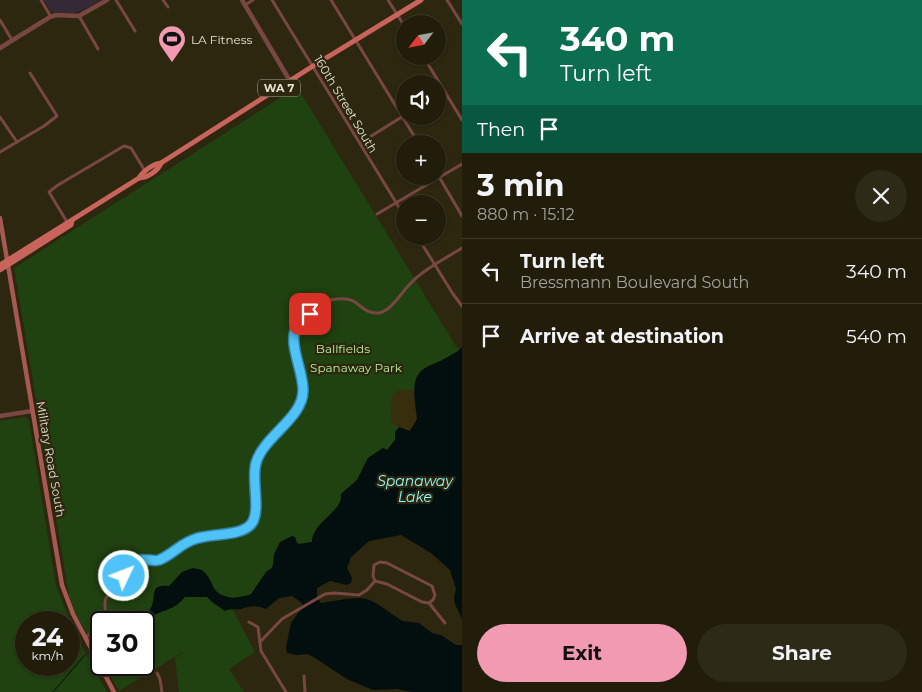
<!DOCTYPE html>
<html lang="en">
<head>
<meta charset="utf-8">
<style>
	:root { --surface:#211d0a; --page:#2d2a18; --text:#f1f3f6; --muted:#a2a29c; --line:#3e3b2b; --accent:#f19ab2 }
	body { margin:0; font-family:Montserrat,sans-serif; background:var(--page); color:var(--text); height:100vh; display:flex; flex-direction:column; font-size:19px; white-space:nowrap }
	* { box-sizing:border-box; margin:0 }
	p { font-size:16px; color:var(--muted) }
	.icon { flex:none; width:28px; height:28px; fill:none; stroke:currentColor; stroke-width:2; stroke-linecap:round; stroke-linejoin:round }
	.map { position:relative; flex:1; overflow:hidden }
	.details { display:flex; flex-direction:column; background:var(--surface); width:460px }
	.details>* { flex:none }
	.guide { background:#0b6e4f; color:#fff; overflow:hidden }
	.needle { width:32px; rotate:238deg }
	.buttons { position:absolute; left:396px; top:15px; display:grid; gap:10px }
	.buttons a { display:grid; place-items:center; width:50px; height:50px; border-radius:50%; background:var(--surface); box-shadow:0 1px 4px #0004,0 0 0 1px var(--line); font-size:25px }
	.speed { position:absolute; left:15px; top:611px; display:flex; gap:10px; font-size:25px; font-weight:700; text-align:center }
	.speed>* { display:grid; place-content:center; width:65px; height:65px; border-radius:50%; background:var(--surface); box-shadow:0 1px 4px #0004,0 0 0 1px var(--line); line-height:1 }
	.speed small { font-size:12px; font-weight:400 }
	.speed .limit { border:2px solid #111; border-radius:8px; background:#fff; color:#111 }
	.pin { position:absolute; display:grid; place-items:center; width:42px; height:42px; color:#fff; margin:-21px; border-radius:10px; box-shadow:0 2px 8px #0006 }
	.me { position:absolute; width:55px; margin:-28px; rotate:47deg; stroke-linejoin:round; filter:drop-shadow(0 0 4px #0008) }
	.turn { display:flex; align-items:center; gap:18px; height:105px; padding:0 15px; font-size:22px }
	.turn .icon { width:65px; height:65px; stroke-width:2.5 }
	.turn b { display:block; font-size:35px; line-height:42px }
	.then { display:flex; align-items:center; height:48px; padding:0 15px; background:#0003; gap:10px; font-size:19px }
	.round { display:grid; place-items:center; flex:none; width:52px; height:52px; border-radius:26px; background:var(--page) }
	.overview { display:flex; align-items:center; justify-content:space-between; height:85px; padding:0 15px }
	h1 { font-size:30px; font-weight:700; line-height:38px }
	.primary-button { display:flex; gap:10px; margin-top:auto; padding:10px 15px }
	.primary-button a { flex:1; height:58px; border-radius:30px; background:var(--accent); color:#111; font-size:20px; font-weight:700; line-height:58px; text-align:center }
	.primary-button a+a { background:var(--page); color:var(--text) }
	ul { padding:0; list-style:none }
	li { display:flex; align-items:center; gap:15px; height:65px; padding:0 15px; border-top:1px solid var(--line) }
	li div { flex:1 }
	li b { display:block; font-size:19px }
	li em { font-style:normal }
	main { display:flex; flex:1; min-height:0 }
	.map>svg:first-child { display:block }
	.education { fill:#352938 }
	.green { fill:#204110; fill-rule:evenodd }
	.sand { fill:#362e0d }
	.water { fill:#030e0f }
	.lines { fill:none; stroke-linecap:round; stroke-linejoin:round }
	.stream { stroke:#030e0f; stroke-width:1 }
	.minor { stroke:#794743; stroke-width:3 }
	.tertiary { stroke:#794743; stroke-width:4.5 }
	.secondary { stroke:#a65852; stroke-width:4.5 }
	.primary { stroke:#c9645d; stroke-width:5 }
	.route-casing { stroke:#337fa1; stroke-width:12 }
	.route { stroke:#4fc3f7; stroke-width:9 }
	.labels { text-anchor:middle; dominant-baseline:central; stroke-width:4.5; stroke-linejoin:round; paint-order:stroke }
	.shield { fill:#2c270e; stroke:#adaa98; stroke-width:1 }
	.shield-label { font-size:11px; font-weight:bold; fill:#e4e2d3 }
	.poi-label { font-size:12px; fill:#e4e2d3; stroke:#2c270e; text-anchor:start }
	.street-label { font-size:12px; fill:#e4e2d3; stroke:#2c270e }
	.park-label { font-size:12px; fill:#b4ee9d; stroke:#2c270e }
	.water-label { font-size:14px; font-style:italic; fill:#8ff7fd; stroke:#2c270e }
</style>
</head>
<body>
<main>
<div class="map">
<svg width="462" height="692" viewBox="0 0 462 692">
	<rect width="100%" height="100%" fill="#2c270e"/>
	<!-- education -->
	<polygon class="education" points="44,0 100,0 89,7 75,13 51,12"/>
	<!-- green -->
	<g class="green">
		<path d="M297,87L459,351L442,361L425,368L416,378L417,419L395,432V440L387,451L383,448L368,458L357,480L341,494C344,513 312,522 312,542L299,544L297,543L295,537L251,594C246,597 240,596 235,598L232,608L255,652L229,669L244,692H179L175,658L188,649L119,691L104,665H144V622H101V660L74,610L69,595L14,268Z"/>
		<path d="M25,417L29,420L56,586L76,636L107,692H0V421ZM26,622H69V665H26Z"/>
	</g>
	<!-- sand -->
	<polygon class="sand" points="399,390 415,390 417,419 409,431 391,423 392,395"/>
	<!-- water -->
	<path class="water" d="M462,347V619L455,604L454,598L456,589L450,570L431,553L401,535L369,541L351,557L347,568L352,578L351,583L347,585L330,581L317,588V598L321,603L346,599L361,598L370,600L379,605L402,621L419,623L432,633L441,635L456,645H462V692H412L397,689L373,690L347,679L312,656L307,654L297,655L287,653L286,647L291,623L302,608V603L292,596L279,598L266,609C256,605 251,606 241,609C236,610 231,608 225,611L212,602L207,597H185C174,610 170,607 155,615L152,614L150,609C158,599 147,583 169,586L182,572L193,568L202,570C218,584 207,594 234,598C240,596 246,597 251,594L266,572L272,568L273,565L274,554L280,542L292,536L295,537L297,543L299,544L312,542C312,522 344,511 341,494L357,480L368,458L383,448L387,450L395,440V432L399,427L410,431L417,419C416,404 408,378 425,368C432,364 439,362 446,358C452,354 457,353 462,347Z"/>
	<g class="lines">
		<!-- stream -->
		<g class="stream">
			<polyline points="141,622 150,611"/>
			<polyline points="99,648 101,647"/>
			<polyline points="53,692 85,655"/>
		</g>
		<!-- minor -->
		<g class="minor">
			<polyline points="41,0 51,17"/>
			<polyline points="116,0 135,31"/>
			<polyline points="163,0 168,7"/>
			<polyline points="272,0 405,217"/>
			<polyline points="331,0 419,144"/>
			<polyline points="388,0 405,27"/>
			<polyline points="447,0 462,24"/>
			<polyline points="245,5 253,0"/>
			<polyline points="79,16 98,49"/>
			<polyline points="0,20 12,40"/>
			<polyline points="423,56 462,120"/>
			<polyline points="438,95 444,91"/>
			<polyline points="0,117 17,142"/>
			<polyline points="360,143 405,115"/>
			<polyline points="0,152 44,126 57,116 30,73"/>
			<polyline points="438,175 462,216"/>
			<polyline points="377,214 462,164"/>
			<polyline points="67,222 49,192 58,185 124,146 131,148 145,171"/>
			<polyline points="417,236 453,294 462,306"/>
			<polyline points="375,581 373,576 374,565 380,562 387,563 432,586 435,595 433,600 429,603"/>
			<polyline points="375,581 387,584 422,602 429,603 445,623"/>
			<path d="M103,622C110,614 102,607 106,598L138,561C144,559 151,562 157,560C172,556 183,541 201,537C217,533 246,537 254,520C260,504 251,478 258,459L300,404C312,380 287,352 295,329C298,323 304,320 308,316C312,312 314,307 319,305C328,299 346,296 355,302C363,308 368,314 379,313C391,311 401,293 409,285C421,271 446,258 462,248"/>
			<polyline points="249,622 258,627 261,651 286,692"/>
			<polyline points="85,638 101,624"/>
			<polyline points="260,642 282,619 325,594 334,593 359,595 367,590 375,581"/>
			<polyline points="157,673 160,679 162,692"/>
			<polyline points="304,676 305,692"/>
		</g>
		<!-- tertiary -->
		<g class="tertiary">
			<polyline points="242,0 290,81"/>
			<polyline points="0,48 50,17 56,15 79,16 107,0"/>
			<polyline points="0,416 32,411"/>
		</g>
		<!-- secondary -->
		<polyline class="secondary" points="0,218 62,585 73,614 114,692"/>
		<!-- primary -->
		<g class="primary">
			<path d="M139,178C143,171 153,164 161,163L313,66L421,0"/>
			<path d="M0,265L139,178C147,178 158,171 161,163"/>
			<polyline points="0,270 71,225 72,221"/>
		</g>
	</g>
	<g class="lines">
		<!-- route casing -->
		<g class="route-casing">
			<path id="route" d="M124,576C128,572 132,566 137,562C143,557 151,562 159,560C172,555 181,543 195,539C211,533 242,537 252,523C261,509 251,480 256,463C263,437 303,418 303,391C304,373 288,344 296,328C299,322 305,319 310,314"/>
		</g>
		<!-- route -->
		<use href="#route" class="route"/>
	</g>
	<!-- icons -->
	<defs>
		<g id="stadium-pin" transform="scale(1.4375)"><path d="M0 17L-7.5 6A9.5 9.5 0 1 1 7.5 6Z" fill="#f19ab2" stroke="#2c270e"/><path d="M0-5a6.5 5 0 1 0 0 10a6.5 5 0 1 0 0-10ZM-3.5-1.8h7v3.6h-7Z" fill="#111"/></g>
	</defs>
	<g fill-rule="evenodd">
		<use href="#stadium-pin" x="172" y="39"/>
	</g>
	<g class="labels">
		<!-- shield labels -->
		<rect class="shield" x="258" y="79.5" width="42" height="17" rx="4"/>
		<g class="shield-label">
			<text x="279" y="88">WA 7</text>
		</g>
		<!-- poi labels -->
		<g class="poi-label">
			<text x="191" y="39">LA Fitness</text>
		</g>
		<!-- street labels -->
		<g class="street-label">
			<text transform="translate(346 104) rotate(59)">160th Street South</text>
			<text transform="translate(51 459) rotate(80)">Military Road South</text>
		</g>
		<!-- park labels -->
		<g class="park-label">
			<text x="343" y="348">Ballfields</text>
			<text x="356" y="367">Spanaway Park</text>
		</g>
		<!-- water labels -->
		<g class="water-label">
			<text x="415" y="481">Spanaway<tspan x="415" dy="16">Lake</tspan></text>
		</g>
	</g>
</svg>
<div class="buttons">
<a><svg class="needle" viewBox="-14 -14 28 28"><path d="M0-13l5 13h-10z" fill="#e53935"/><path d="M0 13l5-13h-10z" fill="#a2a29c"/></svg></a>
<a><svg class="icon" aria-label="sound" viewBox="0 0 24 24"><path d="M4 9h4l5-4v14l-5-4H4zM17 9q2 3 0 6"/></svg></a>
<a>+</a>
<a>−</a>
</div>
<div class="speed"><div>24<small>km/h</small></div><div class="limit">30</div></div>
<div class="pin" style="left:310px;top:314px;background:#d93025"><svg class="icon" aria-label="arrive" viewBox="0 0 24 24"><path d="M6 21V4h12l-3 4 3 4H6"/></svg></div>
<svg class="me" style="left:124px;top:576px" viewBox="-20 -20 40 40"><circle r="17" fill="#4fc3f7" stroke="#fff" stroke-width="3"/><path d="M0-11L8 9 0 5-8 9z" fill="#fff"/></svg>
</div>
<section class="details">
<div class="guide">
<div class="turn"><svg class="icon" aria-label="left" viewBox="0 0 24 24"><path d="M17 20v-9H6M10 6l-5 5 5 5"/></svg><div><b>340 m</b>Turn left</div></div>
<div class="then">Then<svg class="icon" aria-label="arrive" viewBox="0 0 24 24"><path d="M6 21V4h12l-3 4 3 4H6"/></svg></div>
</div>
<div class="overview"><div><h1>3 min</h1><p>880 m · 15:12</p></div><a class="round"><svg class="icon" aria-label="close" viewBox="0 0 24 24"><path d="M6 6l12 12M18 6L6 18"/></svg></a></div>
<ul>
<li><svg class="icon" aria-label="left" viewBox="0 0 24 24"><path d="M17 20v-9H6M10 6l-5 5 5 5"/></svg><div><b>Turn left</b><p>Bressmann Boulevard South</p></div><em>340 m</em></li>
<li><svg class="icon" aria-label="arrive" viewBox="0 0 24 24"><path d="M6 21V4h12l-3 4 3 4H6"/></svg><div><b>Arrive at destination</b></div><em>540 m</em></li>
</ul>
<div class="primary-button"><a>Exit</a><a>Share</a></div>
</section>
</main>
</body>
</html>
